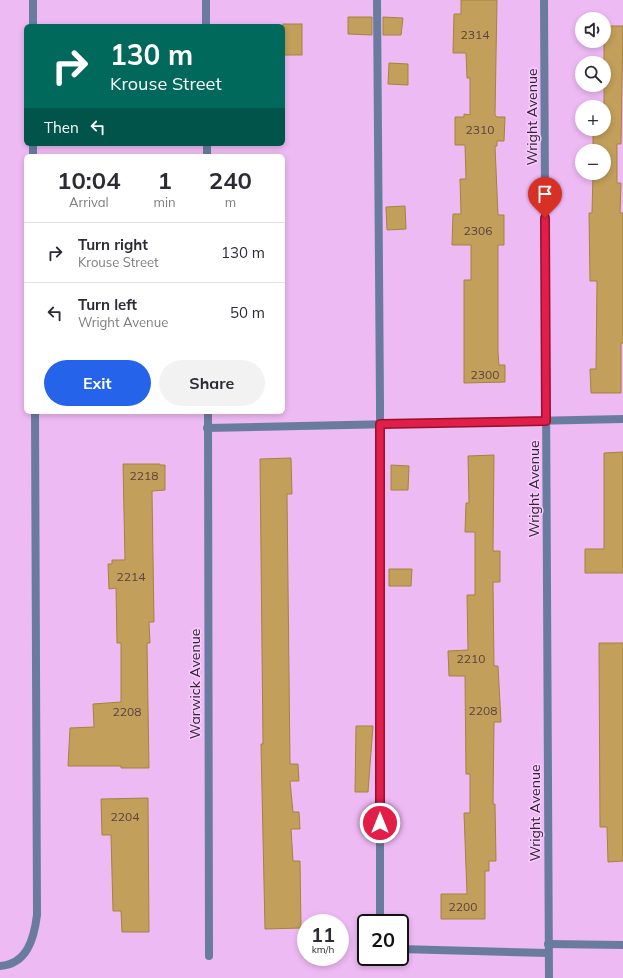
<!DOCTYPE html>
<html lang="en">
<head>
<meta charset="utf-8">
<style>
	:root { --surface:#fff; --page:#f2f2f3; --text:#2b2b33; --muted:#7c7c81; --line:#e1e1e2; --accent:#2563eb }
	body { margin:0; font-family:Mulish,sans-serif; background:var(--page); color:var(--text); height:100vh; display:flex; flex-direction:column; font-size:15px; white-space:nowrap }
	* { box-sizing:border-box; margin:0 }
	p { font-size:13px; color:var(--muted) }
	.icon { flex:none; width:22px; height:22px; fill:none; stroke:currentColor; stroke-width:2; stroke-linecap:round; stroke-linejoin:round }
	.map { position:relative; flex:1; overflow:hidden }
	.panel { position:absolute; left:24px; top:154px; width:261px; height:260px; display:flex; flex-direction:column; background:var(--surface); border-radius:6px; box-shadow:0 2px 6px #0003 }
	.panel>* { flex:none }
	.hud { position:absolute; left:24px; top:24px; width:261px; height:122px; border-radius:6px; box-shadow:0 2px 6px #0003; background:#00695c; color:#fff; overflow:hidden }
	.tools { position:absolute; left:575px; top:12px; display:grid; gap:8px }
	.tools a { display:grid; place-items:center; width:36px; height:36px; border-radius:50%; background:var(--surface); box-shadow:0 2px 6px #0003; font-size:20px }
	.speed { position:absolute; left:297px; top:914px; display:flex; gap:8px; font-size:20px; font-weight:700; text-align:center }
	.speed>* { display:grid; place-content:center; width:52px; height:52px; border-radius:50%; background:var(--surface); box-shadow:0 2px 6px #0003; line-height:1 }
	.speed small { font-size:10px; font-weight:400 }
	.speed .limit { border:2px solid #111; border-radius:6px; background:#fff; color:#111 }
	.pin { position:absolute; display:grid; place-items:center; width:34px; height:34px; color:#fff; margin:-41px -17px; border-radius:50% 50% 50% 0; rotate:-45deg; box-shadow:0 0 4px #0007 }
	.pin .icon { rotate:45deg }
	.me { position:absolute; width:44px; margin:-22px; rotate:0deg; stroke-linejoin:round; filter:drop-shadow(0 0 3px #0008) }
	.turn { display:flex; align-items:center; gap:14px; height:84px; padding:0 20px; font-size:18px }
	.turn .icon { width:52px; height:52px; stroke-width:2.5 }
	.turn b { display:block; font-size:28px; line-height:34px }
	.then { display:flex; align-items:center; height:38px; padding:0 20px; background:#0003; gap:8px; font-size:15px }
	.eta { display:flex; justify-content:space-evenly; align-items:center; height:68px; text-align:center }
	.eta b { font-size:24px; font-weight:700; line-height:28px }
	.cta { display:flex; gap:8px; margin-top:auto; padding:8px 20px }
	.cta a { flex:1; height:46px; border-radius:24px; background:var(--accent); color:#fff; font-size:16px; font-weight:700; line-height:46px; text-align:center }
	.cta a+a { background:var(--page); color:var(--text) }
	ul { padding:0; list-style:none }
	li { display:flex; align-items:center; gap:12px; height:60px; padding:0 20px; border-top:1px solid var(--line) }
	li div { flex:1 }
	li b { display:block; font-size:15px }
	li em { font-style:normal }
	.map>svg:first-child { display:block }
	.building { fill:#c29f5a; stroke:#a5833d }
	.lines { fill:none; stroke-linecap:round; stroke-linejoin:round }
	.service { stroke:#697ca0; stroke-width:8 }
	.minor { stroke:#697ca0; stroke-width:8 }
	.route-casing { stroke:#92132f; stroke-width:10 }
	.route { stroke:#e11d48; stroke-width:7 }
	.labels { text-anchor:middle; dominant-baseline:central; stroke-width:3; stroke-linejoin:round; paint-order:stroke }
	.number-label { font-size:12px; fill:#584040 }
	.street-label { font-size:14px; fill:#342037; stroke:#f6ccfb }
</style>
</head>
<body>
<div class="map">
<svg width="623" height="978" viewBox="0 0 623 978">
	<rect width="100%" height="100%" fill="#eebaf4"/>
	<!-- building -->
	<g class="building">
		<polygon points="461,0 497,0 495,115 497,117 505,117 504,141 497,141 497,146 495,146 498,215 504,215 504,245 498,245 498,352 499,365 505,365 505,382 464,383 464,280 471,280 471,245 452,245 453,214 461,214 460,179 466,179 465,145 455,145 455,117 464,117 464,114 470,115 470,78 467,78 466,53 453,53 454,14 461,14"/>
		<polygon points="348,17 372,17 372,35 348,34"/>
		<polygon points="383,17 403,18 401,35 383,35"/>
		<rect x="283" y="24" width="19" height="31"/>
		<polygon points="604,26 623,26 621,144 617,144 617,183 621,183 620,213 623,213 623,343 621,343 621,393 591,393 590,369 596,369 597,281 590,281 589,213 592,213 593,173 604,173 604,151 593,151 593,129 604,129"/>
		<polygon points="389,63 408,64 408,85 388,84"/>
		<polygon points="405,206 406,229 387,230 386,207"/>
		<polygon points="623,452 623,573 585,573 585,549 604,549 604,453"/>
		<polygon points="494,455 493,551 500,551 500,582 493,582 494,666 498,666 501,722 494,722 493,804 495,804 496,861 489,861 489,871 485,871 485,919 441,919 441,894 467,894 464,813 470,813 470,774 466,774 465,676 449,676 448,651 468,650 467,595 475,595 475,532 465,532 466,503 469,503 468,456"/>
		<polygon points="291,458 292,494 287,494 290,764 298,764 299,781 290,781 293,812 299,812 300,829 291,829 293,861 300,861 301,928 265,929 261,744 263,744 260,459"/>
		<polygon points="123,464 160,464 160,465 165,465 165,490 152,491 154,622 149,622 150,643 147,643 149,768 121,768 121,766 68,766 70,728 94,727 93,704 121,702 121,643 117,643 116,588 109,589 108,564 112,564 112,560 125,560"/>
		<polygon points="391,465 409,466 408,490 391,490"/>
		<polygon points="389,569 412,569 411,586 389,586"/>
		<polygon points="599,643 623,643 623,861 608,862 607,827 600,827"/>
		<polygon points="356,726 373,726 368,792 355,792"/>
		<polygon points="148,798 149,932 122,932 121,911 113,911 111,835 102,835 101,799"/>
	</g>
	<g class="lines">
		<!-- service -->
		<g class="service">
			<polyline points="33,0 33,26"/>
			<polyline points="377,0 380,404 380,923"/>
			<polyline points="33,144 33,156"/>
			<polyline points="400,949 548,953"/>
			<path d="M0,966C27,964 34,939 37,915L35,412"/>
		</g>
		<!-- minor -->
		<g class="minor">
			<polyline points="206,0 206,26"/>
			<polyline points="544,0 549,978"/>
			<polyline points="207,144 207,156"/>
			<polyline points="208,412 209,956"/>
			<polyline points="207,428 623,419"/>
			<polyline points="548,944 623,945"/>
		</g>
	</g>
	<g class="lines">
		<!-- route casing -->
		<g class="route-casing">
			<polyline id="route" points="380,823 380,424 546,421 545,218"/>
		</g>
		<!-- route -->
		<use href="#route" class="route"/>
	</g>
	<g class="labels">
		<!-- number labels -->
		<g class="number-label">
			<text x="475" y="34">2314</text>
			<text x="480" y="129">2310</text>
			<text x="478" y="230">2306</text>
			<text x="485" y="374">2300</text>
			<text x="144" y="475">2218</text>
			<text x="131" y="576">2214</text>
			<text x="471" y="658">2210</text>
			<text x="483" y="710">2208</text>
			<text x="127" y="711">2208</text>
			<text x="125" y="816">2204</text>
			<text x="463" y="906">2200</text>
		</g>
		<!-- street labels -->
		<g class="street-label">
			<text transform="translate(532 117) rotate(-90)">Wright Avenue</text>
			<text transform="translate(534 489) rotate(-90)">Wright Avenue</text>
			<text transform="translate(195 684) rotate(-90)">Warwick Avenue</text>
			<text transform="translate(535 813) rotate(-90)">Wright Avenue</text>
		</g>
	</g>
</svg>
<div class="tools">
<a><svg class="icon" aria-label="sound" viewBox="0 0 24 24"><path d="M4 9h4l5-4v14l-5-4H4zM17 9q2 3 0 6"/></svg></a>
<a><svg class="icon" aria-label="search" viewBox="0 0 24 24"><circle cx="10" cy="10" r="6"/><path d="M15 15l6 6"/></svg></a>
<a>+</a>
<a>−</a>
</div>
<div class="speed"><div>11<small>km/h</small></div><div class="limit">20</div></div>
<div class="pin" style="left:545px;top:218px;background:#d93025"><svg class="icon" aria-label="arrive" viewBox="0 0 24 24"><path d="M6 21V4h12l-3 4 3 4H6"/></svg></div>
<svg class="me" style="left:380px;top:823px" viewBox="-20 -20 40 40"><circle r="17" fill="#e11d48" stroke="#fff" stroke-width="3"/><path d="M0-11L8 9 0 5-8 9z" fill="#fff"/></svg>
<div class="hud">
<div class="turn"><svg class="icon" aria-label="right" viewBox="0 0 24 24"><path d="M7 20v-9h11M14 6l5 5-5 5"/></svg><div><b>130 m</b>Krouse Street</div></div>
<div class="then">Then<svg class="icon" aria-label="left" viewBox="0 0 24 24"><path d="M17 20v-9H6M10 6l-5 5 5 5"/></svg></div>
</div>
<section class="panel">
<div class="eta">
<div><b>10:04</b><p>Arrival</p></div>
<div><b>1</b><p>min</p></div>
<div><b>240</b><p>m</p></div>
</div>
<ul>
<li><svg class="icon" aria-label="right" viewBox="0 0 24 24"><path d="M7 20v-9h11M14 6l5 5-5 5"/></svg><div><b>Turn right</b><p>Krouse Street</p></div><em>130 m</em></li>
<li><svg class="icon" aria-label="left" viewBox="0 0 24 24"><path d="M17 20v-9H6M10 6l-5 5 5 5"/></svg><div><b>Turn left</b><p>Wright Avenue</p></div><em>50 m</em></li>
</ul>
<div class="cta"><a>Exit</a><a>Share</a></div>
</section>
</div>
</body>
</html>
